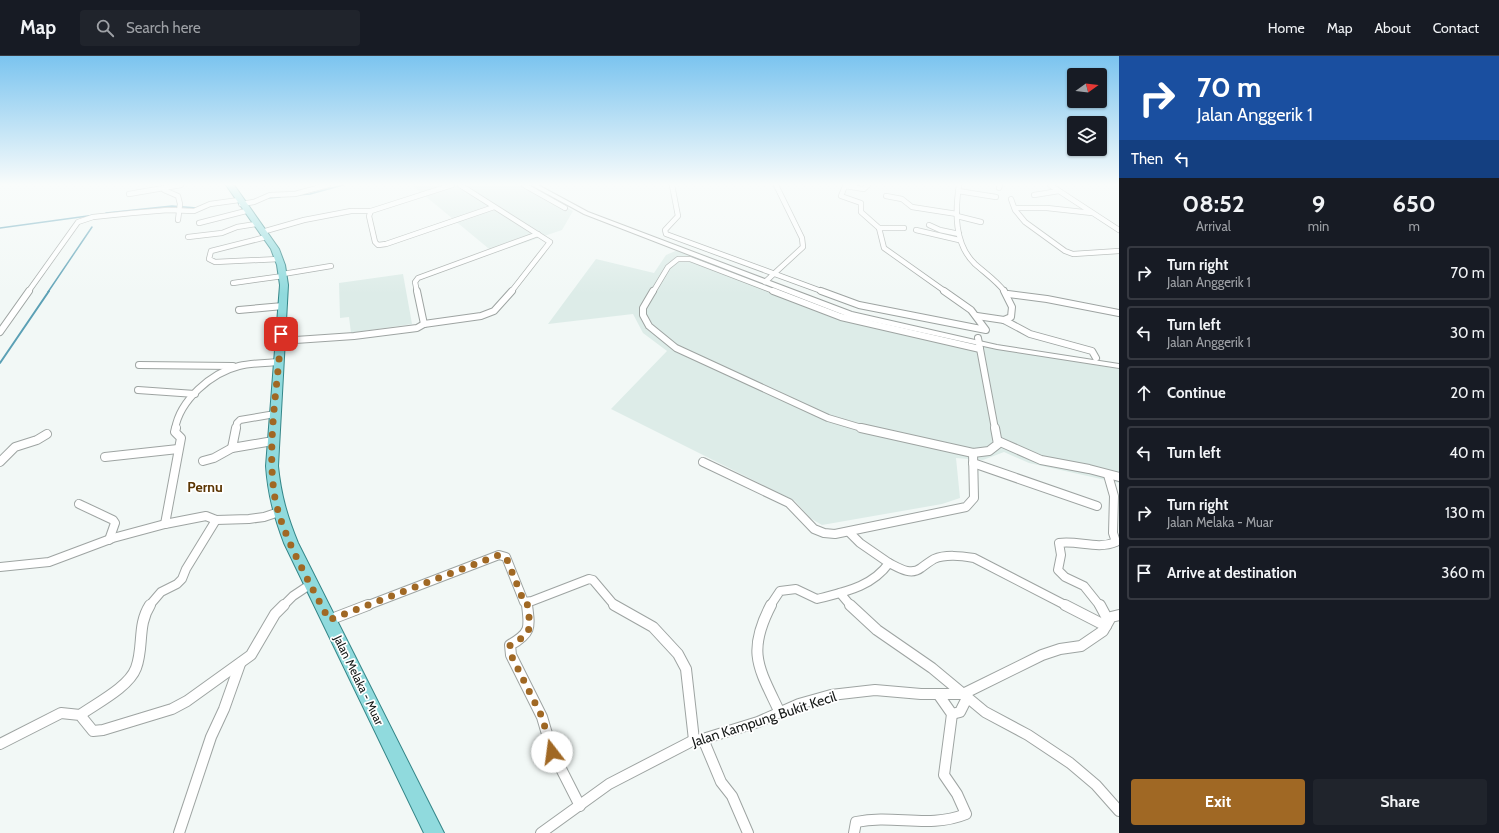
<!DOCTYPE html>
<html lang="en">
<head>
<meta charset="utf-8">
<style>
	:root { --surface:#171b24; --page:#20242c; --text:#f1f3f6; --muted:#9ea1a6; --line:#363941; --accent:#a06824 }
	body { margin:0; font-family:Cabin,sans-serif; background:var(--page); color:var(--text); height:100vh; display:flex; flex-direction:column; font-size:15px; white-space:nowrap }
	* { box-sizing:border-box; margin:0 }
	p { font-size:13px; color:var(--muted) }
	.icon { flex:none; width:22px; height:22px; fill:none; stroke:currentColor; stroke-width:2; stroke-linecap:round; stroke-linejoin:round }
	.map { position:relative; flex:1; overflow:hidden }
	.sheet { display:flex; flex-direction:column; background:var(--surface); width:380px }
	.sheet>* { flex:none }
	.hud { background:#1a4fa0; color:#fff; overflow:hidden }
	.needle { width:26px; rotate:75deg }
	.fabs { position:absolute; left:1067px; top:12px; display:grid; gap:8px }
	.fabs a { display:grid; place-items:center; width:40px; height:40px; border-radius:4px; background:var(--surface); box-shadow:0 1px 3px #0004; font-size:20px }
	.pin { position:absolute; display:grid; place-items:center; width:34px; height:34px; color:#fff; margin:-17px; border-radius:8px; box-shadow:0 2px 6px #0006 }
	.me { position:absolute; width:44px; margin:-22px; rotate:345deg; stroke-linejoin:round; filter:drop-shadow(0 0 3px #0008) }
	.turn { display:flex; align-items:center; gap:14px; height:84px; padding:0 12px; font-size:18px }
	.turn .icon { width:52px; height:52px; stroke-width:2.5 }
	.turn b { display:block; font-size:28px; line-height:34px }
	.then { display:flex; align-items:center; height:38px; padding:0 12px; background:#0003; gap:8px; font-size:15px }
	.eta { display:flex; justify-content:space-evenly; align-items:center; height:68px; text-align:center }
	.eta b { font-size:24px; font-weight:700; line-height:28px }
	.primary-button { display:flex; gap:8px; margin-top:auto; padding:8px 12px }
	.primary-button a { flex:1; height:46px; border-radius:4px; background:var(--accent); color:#fff; font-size:16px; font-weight:700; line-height:46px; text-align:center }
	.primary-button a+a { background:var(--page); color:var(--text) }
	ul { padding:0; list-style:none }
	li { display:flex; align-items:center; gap:12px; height:54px; margin:0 8px 6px; padding:0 4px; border:2px solid var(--line); border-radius:4px }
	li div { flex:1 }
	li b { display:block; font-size:15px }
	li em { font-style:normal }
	header { display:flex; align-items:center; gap:24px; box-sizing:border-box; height:56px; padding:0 20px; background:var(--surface); border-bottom:1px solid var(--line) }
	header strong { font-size:19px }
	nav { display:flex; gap:22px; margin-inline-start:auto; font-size:14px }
	.search { width:280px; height:36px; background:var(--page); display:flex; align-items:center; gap:10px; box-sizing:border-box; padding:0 14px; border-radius:4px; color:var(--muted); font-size:15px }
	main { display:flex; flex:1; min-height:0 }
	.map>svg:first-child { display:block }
	.built { fill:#ddece8 }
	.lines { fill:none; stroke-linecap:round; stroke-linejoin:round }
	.stream-far1 { stroke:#5ba0b5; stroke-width:1.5 }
	.stream { stroke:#5ba0b5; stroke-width:2 }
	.minor-far3-casing { stroke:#9ea4a2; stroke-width:6 }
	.minor-far2-casing { stroke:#9ea4a2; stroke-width:8 }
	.minor-far1-casing { stroke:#9ea4a2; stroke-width:10 }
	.minor-casing { stroke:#9ea4a2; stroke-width:12 }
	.tertiary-casing { stroke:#9ea4a2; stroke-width:2 }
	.primary-casing { stroke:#348688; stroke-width:2 }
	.minor-far3 { stroke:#fff; stroke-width:4.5 }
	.minor-far2 { stroke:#fff; stroke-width:6 }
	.minor-far1 { stroke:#fff; stroke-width:8 }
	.minor { stroke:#fff; stroke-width:10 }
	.tertiary { fill:#fff; fill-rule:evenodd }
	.primary { fill:#90dadd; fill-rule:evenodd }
	.route { stroke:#a06824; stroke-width:7; stroke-dasharray:0 12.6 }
	.labels { text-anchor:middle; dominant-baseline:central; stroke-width:3.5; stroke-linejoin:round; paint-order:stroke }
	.street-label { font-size:12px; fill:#141716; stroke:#fff }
	.quarter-label { font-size:14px; font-weight:bold; fill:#5b3502; stroke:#fff }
	.near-street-label { font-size:14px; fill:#141716; stroke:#fff }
</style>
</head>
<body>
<header>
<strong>Map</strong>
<div class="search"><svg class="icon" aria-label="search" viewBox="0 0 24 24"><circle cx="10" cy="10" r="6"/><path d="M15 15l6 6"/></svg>Search here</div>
<nav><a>Home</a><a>Map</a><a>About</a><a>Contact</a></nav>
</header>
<main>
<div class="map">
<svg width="1119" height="777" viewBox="0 0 1119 777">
	<rect width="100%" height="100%" fill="#f2f8f6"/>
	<!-- built -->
	<g class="built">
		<polygon points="412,129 527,129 573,155 562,174 494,197"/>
		<polygon points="678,194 872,266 1011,295 1119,313 1119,427 1029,407 1004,396 983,404 956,402 960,442 942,448 822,469 810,462 795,445 611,353 667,295 643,277 633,258 548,268 596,203 654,217 666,199"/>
		<polygon points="403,218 412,268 351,277 349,261 340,262 339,227"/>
	</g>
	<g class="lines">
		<!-- stream-far1 -->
		<g class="stream-far1">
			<polyline points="297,139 310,138 343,129"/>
			<polyline points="268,142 280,141"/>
			<polyline points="106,157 172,150 197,152"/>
			<polyline points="0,172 95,159"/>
			<polyline points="48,236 92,171"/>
		</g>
		<!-- stream -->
		<polyline class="stream" points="0,307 49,235"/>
		<!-- minor-far3 casing -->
		<g class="minor-far3-casing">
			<g id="minor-far3">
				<polyline points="452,129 371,155 369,160 375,186 378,189 386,188 494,151"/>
				<polyline points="460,129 550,186 511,236"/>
				<polyline points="524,129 565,152"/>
				<polyline points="672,129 678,160 665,174 666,178 824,236"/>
				<polyline points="868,129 864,133 845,130 841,140 861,147 861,156 879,172 884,192 946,236"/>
				<path d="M959,129C955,156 954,188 975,208C985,217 997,225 1005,236"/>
				<polyline points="1050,129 1119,174"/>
				<polyline points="999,132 1000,129"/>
				<polyline points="164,134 178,140 180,148 178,164"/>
				<polyline points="958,135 996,141"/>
				<polyline points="129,138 181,129"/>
				<polyline points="1034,139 1059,135"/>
				<polyline points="886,140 902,143 912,151 957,158"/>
				<polyline points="1011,143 1015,154 1025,166 1065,195 1073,198 1119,195"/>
				<polyline points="241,148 254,146 270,139 295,138 328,129"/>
				<polyline points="1015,152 1047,152 1092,157"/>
				<polyline points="957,160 981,166"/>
				<polyline points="199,167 246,155"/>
				<polyline points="929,169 940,174 959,178"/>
				<polyline points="879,172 904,172"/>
				<polyline points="916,174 959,184"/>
				<polyline points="262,176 304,164 351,155 371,155"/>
				<polyline points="188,181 222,177 237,171 256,168"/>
				<polyline points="266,181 211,195 209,203 215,206 279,203"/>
				<polyline points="283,218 331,210"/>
				<polyline points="765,226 803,191 802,182 776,129"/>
				<polyline points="233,227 283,220"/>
				<polyline points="28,236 78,166 93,161 132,157 168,154 194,155 210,148 239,144"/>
				<polyline points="417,236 415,226 418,222 538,178"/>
				<polyline points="653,236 668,211 678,203 690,203 776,236"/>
			</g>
		</g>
		<!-- minor-far2 casing -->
		<g class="minor-far2-casing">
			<g id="minor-far2">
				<polyline points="417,235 424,268"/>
				<polyline points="653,235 643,252 643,259 649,270 676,292 828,362 865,373"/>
				<polyline points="773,235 841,261 980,293"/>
				<polyline points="821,235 859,249 986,274 971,254 944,235"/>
				<polyline points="1004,235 1012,251 1011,261 1004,264"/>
				<polyline points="1008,238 1047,243 1119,257"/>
				<polyline points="239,254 283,250"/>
				<polyline points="977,260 1004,264 1030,278 1092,295 1096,302"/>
				<polyline points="0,276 29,235"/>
				<polyline points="978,282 995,373"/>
				<polyline points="281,285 354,280 417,272 424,268 481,260 494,255 512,235"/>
				<polyline points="139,309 233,310"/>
				<polyline points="138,334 195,338"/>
				<path d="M175,373C180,344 211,317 239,310C252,307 266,307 279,306"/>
				<polyline points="236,373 237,367 240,364 275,358"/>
			</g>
		</g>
		<!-- minor-far1 casing -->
		<g class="minor-far1-casing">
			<g id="minor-far1">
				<polyline points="236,372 232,392 273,385"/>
				<polyline points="861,372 973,397 989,395 998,388 995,372"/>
				<polyline points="998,385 1041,404 1089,413 1119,421"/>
				<polyline points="105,401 178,393"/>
				<polyline points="203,405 214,402 232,392"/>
				<polyline points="0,406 15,391 37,384 47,378"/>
				<polyline points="703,406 789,447 814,473 824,477 835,478 966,451 974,442 973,397"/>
				<polyline points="973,407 1097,450"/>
				<polyline points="79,448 113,464 115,467 109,484"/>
				<polyline points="165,468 181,382 175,376 176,372"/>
				<path d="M889,507C899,512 911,520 921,512C925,509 929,506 934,503C946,498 961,500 974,502L1067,550"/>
				<polyline points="0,511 49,506 113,482 165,468 206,460 216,464 249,463 264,461 279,456"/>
				<polyline points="840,537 851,550"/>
				<polyline points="527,546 528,550"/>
				<polyline points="149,550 161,536 177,528 182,523 186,513 216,464"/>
				<polyline points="283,550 293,540 311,528"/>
				<polyline points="366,550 499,499 506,501 524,546 532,545 589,523 593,524 615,550"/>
				<path d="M770,550L780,535L796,533L817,543C844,536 872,531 889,507L860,487L849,476"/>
				<path d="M1100,550L1084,530L1065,521L1058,514L1061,499L1059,487C1078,484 1097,494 1116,486L1113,477L1114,440L1108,419"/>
			</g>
		</g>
		<!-- minor casing -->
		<g class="minor-casing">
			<g id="minor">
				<path d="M527,549C530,572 531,577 510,589L511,599L542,661L552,695L580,750"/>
				<polyline points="614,549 653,571 678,598 686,613 694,684"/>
				<path d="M771,549C746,597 759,612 780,657"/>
				<polyline points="850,549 877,574 932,612 985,656 1028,679 1070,707 1096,729 1119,755"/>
				<polyline points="1065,549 1106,570"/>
				<polyline points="1100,549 1108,564"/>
				<polyline points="329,564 368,549"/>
				<polyline points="952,658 960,656 967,642"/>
				<path d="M80,659C97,647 129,631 136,612C144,591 137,569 150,549"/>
				<polyline points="703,683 721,726 732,740 748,777"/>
				<polyline points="0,688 61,657 80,659 93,675 103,674 172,653 187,645 251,599 275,558 284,549"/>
				<polyline points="179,777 211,681 224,653 240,608"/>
				<polyline points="541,777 609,728 694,684 703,683 758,666 799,648 831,639 875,634 921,638 963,638 1042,599 1060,593 1081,590 1103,575 1111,561 1119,559"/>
				<path d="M854,777L856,766C894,758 929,773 966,758L957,738L944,719L952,658L938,638"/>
			</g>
		</g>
		<!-- tertiary casing -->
		<g class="tertiary-casing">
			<polygon id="tertiary" points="531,129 538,129 588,156 852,256 997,289 1119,308 1119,312 997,293 847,260 584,158"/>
		</g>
		<!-- primary casing -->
		<g class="primary-casing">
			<path id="primary" d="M226,129H234L279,193L285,209L288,229L278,410C281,439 287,460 298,487L444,777H424L284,487C274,460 268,439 266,410L280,229L277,209L271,193Z"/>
		</g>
		<!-- minor-far3 -->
		<use href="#minor-far3" class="minor-far3"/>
		<!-- minor-far2 -->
		<use href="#minor-far2" class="minor-far2"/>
		<!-- minor-far1 -->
		<use href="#minor-far1" class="minor-far1"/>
		<!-- minor -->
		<use href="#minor" class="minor"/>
		<!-- tertiary -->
		<use href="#tertiary" class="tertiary"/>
		<!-- primary -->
		<use href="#primary" class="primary"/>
	</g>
	<!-- sky -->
	<linearGradient id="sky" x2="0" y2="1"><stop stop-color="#7bc4ef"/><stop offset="0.54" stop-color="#f9fcfb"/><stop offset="1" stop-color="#f9fcfb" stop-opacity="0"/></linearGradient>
	<rect width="1119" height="238" fill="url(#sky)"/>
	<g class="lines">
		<!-- route -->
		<path class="route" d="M281,278C278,330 267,384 274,436C279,475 311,529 329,564L499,499L506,501L524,546H527C530,572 535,576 510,589L511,599L542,661L552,696"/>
	</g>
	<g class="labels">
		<!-- street labels -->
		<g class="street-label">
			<text transform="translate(359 624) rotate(64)">Jalan Melaka - Muar</text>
		</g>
		<!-- quarter labels -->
		<g class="quarter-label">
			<text x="205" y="431">Pernu</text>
		</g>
		<!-- near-street labels -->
		<g class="near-street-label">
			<text transform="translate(764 663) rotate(-18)">Jalan Kampung Bukit Kecil</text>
		</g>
	</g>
</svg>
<div class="fabs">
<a><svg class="needle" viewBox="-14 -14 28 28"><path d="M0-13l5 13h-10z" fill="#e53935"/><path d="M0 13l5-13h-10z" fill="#9ea1a6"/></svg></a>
<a><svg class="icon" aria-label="layers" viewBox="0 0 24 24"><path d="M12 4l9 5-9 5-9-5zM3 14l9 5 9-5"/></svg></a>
</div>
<div class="pin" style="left:281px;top:278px;background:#d93025"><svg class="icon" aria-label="arrive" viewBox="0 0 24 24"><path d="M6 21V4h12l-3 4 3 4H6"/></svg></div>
<svg class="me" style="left:552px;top:696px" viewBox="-20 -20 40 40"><circle r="19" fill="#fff"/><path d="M0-13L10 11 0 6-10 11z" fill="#a06824"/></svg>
</div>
<section class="sheet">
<div class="hud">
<div class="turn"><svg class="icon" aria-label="right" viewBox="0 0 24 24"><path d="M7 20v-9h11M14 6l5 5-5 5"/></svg><div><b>70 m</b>Jalan Anggerik 1</div></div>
<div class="then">Then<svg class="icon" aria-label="left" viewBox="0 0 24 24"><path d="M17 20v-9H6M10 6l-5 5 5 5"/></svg></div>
</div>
<div class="eta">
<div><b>08:52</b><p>Arrival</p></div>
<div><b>9</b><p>min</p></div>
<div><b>650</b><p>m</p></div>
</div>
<ul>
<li><svg class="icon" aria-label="right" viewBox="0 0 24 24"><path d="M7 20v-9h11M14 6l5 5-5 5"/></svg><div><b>Turn right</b><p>Jalan Anggerik 1</p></div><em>70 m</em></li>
<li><svg class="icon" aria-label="left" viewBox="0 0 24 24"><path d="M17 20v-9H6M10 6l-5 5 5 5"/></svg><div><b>Turn left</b><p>Jalan Anggerik 1</p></div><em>30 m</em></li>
<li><svg class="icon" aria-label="ahead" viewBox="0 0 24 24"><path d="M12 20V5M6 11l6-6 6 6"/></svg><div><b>Continue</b></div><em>20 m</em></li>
<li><svg class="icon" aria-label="left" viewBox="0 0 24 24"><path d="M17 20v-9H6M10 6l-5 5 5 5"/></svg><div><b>Turn left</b></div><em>40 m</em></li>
<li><svg class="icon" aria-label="right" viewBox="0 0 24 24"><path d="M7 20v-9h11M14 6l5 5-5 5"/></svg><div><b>Turn right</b><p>Jalan Melaka - Muar</p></div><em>130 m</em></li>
<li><svg class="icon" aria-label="arrive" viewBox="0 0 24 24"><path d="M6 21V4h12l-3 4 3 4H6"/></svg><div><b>Arrive at destination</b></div><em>360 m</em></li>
</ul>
<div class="primary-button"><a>Exit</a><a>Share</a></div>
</section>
</main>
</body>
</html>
